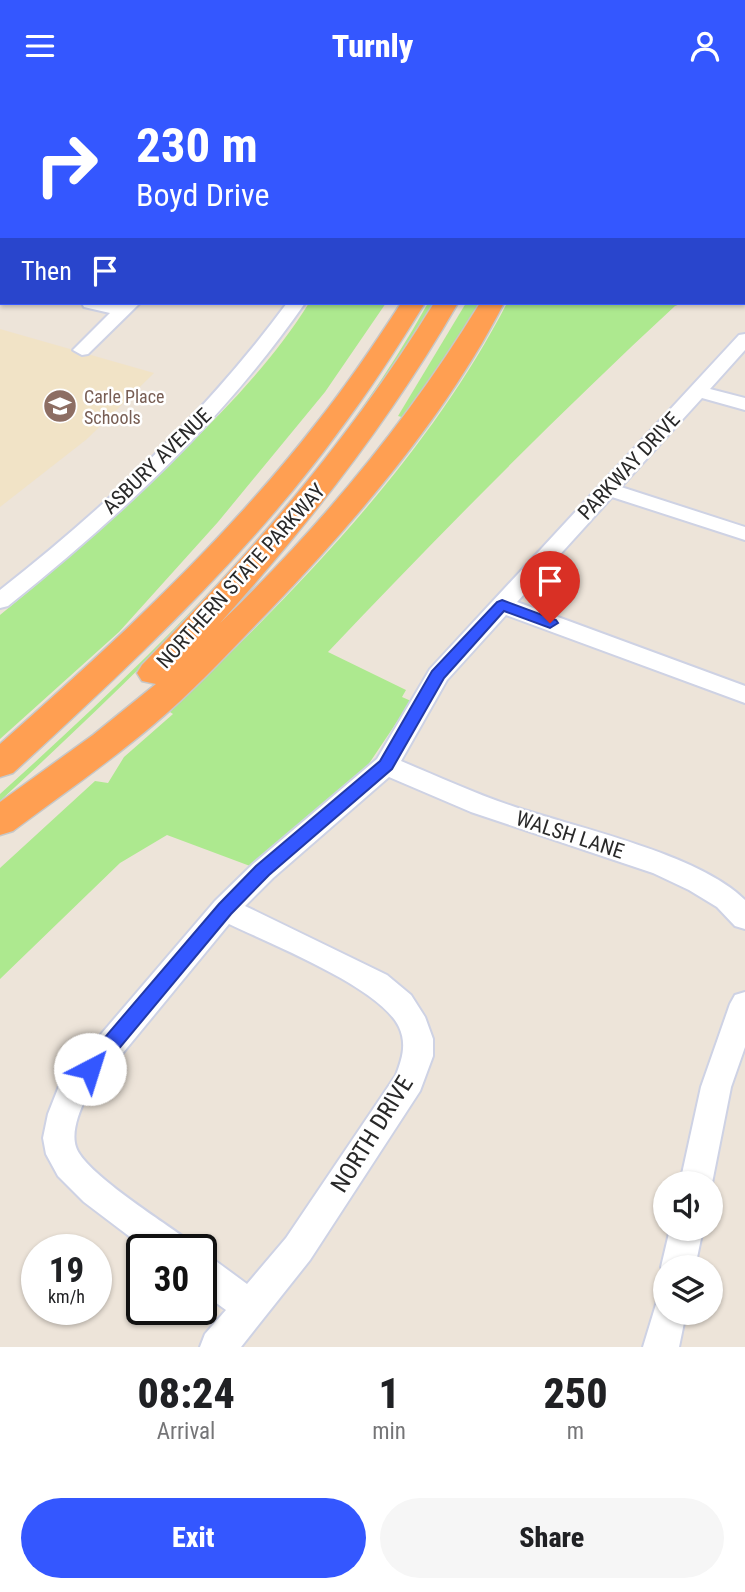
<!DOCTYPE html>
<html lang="en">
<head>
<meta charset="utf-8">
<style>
	:root { --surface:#fff; --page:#f6f6f6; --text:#202124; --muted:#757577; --accent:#3457ff }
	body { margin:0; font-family:"Roboto Condensed",sans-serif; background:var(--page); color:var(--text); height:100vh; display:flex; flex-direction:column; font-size:26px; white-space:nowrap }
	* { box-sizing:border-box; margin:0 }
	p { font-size:23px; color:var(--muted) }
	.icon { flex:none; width:38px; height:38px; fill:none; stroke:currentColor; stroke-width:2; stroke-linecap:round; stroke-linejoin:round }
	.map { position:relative; height:1256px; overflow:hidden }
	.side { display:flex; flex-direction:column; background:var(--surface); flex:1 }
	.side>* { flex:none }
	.hud { position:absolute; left:0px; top:0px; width:746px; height:214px; box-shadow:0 2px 5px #0004; background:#3457ff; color:#fff; overflow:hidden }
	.controls { position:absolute; left:653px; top:1080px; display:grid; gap:14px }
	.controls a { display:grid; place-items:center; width:70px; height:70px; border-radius:50%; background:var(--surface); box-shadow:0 2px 5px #0004; font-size:35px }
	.speed { position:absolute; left:21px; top:1143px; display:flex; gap:14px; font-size:35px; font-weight:700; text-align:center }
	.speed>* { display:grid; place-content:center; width:91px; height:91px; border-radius:50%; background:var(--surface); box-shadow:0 2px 5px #0004; line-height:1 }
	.speed small { font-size:18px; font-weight:400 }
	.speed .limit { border:4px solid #111; border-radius:10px; background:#fff; color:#111 }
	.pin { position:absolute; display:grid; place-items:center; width:60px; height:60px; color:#fff; margin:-72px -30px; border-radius:50% 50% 50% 0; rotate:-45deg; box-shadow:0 0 7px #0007 }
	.pin .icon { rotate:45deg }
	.me { position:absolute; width:77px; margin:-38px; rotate:40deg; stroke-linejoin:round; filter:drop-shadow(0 0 5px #0008) }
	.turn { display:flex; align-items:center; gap:24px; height:147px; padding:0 21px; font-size:32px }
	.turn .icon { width:91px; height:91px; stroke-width:2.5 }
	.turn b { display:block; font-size:49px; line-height:60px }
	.then { display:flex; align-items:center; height:66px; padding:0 21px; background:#0003; gap:14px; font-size:26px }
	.eta { display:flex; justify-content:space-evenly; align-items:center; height:119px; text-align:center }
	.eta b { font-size:42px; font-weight:800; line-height:49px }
	.primary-button { display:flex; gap:14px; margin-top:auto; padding:14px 21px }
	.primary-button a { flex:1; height:80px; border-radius:42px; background:var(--accent); color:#fff; font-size:28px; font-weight:800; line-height:80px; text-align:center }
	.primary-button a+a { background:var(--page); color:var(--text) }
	header { display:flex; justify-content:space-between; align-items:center; height:91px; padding:0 21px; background:var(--accent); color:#fff; font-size:32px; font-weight:800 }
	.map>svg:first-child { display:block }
	.education { fill:#f1e3c6 }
	.green { fill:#ade98f }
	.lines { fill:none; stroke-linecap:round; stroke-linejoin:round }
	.minor-casing { stroke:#ced2e4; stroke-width:4 }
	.highway-casing { stroke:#c7c7c7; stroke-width:3 }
	.minor { fill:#fff; fill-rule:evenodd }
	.highway { fill:#ff9f52; fill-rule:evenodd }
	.route { fill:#3457ff; stroke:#2239a6; stroke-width:2 }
	.labels { text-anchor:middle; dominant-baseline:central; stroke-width:5; stroke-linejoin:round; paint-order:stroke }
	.far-education-label { font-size:18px; fill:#785e54; stroke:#fff; text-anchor:start }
	.street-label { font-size:21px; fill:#292929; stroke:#fff }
	.near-street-label { font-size:24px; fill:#292929; stroke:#fff }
</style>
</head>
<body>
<header><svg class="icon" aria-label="menu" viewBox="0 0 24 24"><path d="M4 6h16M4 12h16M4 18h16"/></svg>Turnly<svg class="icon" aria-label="person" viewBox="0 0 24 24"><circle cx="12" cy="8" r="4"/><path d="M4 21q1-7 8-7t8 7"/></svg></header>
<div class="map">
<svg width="745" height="1256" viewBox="0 0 745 1256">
	<rect width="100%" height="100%" fill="#ede4d9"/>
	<!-- education -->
	<polygon class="education" points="0,238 154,282 87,348 0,416"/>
	<!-- green -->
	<g class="green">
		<path d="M309,212H386L325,301L218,431L119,541L0,648V524C63,473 123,419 180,363C227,317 275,267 309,212Z"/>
		<path d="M428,212H433C323,405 162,560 0,710V703C159,559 324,400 428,212Z"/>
		<polygon points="466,212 484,212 456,261 408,328 398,325"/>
		<path d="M507,212H683L675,215C555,326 440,443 328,561L406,599L402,606L411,610L366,677L250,775L167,744L120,772L0,888V777L95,690L108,692L124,666L173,623L170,621C296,499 426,369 507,212Z"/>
	</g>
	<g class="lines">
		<!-- minor casing -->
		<g class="minor-casing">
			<g id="minor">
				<polygon points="134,0 155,0 157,2 135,2"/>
				<polygon points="195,0 210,0 193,2"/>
				<polygon points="335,0 349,0 333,2"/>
				<polygon points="427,0 441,0 426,2"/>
				<polygon points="722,0 736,0 721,2"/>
				<rect x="744" y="24" width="1" height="8"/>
				<rect x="0" y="26" width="2" height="8"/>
				<polygon points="0,98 2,99 2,109 0,108"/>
				<rect x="744" y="120" width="1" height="10"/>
				<rect x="0" y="183" width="2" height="11"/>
				<polygon points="82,212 119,214 140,212 88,263 82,264 73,259 110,222 84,216"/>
				<path d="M287,212H305C223,330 119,426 8,515L0,517V499C108,414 206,322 287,212Z"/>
				<path d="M745,243V259L710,298L745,307V319L702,307L621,396L745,436V449L612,406L517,511L745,595V612L506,524L447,589L401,670C439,686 476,703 515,716C578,737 699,763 745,809V838L735,835L717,816L689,799L653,782L471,721L389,686L273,787L245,815L387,884L411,904L425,926L433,948V965L420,1000L310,1169L241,1256H200L205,1243L226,1219L201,1201V1164L213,1168L247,1193L286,1147L396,984C402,968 407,953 399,936C381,897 271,853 229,833L85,1008C79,1022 71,1041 76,1056C84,1081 162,1130 185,1147L190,1158H146L84,1111L58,1085L46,1063L43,1047L48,1023L61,990L215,810L253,773L377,668L430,578L739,244Z"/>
				<polygon points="745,901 745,956 731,996 712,1092 710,1096 710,1092 680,1092 701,996 730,913 735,904"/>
				<polygon points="670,1138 703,1138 695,1176 665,1176 665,1185 661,1176"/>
				<polygon points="665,1206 665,1222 686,1222 679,1256 643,1256 657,1210"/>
			</g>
		</g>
		<!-- highway casing -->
		<g class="highway-casing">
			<g id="highway">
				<polygon points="519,0 539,0 518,2"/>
				<polygon points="554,0 574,0 553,2"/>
				<polygon points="599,0 619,0 598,2"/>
				<path d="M401,212H425C397,257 368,302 336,344C243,470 127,577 13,682L0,686V653C112,554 223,452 315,334C346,295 374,254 401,212Z"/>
				<path d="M434,212H458C391,328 310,432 220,532C320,436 408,330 480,212H504C446,325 358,427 270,519C232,558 195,599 153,634C108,672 60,705 13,740L0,744V711L93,644L156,593L142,590L137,582L142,574C253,460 351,347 434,212Z"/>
			</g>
		</g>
		<!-- minor -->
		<use href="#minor" class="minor"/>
		<!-- highway -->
		<use href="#highway" class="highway"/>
	</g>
	<!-- route -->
	<polygon class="route" points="502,509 556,529 558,532 550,537 504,520 444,587 392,678 269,784 231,823 97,984 90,987 83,984 80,978 83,972 219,813 256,775 380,670 432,580 497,511"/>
	<!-- icons -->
	<defs>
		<g id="school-disc" transform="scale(1.75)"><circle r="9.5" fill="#8d6e63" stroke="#fff"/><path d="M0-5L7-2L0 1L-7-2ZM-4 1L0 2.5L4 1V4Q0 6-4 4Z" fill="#fff"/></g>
	</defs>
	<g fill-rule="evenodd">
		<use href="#school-disc" x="60" y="315"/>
	</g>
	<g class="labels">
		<!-- far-education labels -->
		<g class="far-education-label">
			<text x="84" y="305">Carle Place<tspan x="84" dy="21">Schools</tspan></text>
		</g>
		<!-- street labels -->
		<g class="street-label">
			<text transform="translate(157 370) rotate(-44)">ASBURY AVENUE</text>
			<text transform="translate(629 375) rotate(-47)">PARKWAY DRIVE</text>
			<text transform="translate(241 485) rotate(-48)">NORTHERN STATE PARKWAY</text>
			<text transform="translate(570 744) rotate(18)">WALSH LANE</text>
		</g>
		<!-- near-street labels -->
		<g class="near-street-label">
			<text transform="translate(372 1043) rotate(-58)">NORTH DRIVE</text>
		</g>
	</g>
</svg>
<div class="controls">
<a><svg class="icon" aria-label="sound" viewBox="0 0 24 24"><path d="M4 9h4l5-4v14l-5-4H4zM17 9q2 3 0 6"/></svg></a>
<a><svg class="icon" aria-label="layers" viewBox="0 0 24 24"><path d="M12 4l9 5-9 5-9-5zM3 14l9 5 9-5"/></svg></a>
</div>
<div class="speed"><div>19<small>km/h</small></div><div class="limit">30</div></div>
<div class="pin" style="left:550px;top:532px;background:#d93025"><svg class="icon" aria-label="arrive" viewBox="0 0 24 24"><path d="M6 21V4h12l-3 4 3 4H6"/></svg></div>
<svg class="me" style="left:90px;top:978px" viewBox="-20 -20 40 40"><circle r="19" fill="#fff"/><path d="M0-13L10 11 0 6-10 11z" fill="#3457ff"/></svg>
<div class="hud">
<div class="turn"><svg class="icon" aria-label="right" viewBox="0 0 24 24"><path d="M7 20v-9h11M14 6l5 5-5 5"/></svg><div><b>230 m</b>Boyd Drive</div></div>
<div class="then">Then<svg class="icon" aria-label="arrive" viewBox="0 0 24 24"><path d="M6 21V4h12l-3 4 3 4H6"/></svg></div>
</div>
</div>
<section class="side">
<div class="eta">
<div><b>08:24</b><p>Arrival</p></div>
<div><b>1</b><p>min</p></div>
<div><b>250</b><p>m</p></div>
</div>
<div class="primary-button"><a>Exit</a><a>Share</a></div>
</section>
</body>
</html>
